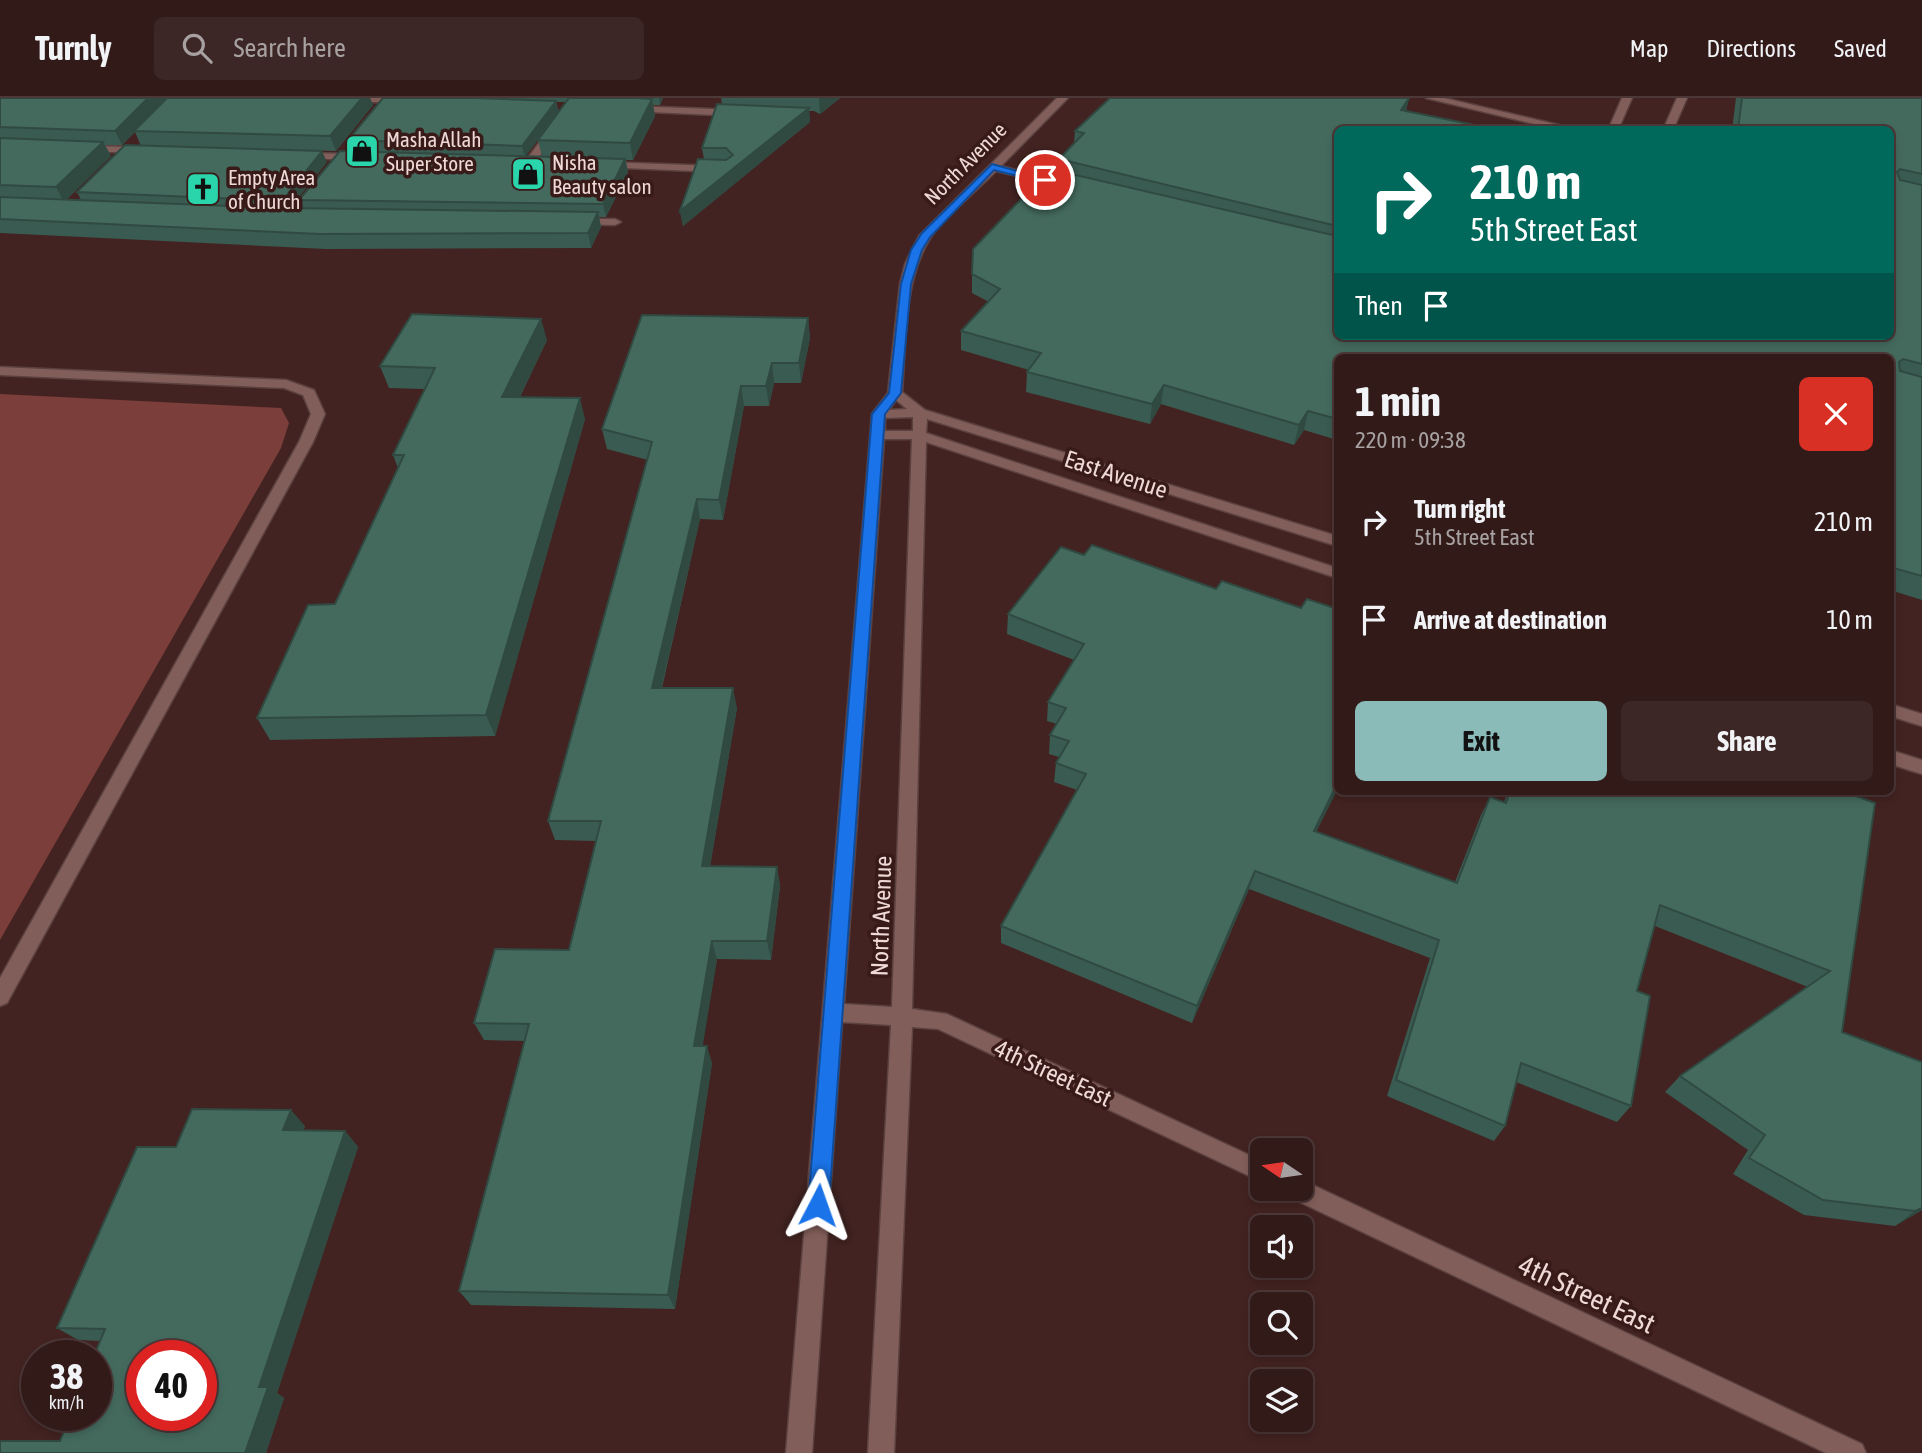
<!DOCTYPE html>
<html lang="en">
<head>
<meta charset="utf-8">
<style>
	:root { --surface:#321a19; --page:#3d2726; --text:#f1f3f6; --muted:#a8a1a2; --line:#4d3838; --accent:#8bbbb9 }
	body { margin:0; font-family:"Asap Condensed",sans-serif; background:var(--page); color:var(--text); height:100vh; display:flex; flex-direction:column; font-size:26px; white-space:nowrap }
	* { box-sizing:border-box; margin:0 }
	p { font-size:23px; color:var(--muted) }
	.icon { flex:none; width:38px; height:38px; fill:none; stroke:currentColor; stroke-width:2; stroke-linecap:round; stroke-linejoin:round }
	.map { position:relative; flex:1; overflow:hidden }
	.details { position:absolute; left:1334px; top:256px; width:560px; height:441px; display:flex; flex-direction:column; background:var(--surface); border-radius:10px; box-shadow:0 4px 10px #0003,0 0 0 2px var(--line) }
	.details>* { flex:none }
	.guide { position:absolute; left:1334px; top:28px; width:560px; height:214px; border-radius:10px; box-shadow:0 4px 10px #0003,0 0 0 2px var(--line); background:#00695c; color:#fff; overflow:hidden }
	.needle { width:46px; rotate:283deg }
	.tools { position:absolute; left:1250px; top:1040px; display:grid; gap:14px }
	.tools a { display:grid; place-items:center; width:63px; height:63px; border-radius:10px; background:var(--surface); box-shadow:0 4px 10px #0003,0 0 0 2px var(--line); font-size:35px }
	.speed { position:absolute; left:21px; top:1242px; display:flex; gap:14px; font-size:35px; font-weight:700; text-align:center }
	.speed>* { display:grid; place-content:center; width:91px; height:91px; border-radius:50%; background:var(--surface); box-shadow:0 4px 10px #0003,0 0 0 2px var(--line); line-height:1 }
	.speed small { font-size:18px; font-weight:400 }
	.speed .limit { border:10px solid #d22; background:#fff; color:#111 }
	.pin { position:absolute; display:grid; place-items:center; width:60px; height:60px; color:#fff; margin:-30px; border:4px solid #fff; border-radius:50%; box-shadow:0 2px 7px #0007 }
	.me { position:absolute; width:77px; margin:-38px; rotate:4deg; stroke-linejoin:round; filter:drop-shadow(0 0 5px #0008) }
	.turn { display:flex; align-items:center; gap:24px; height:147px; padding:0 21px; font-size:32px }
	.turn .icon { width:91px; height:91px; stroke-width:2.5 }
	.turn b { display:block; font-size:49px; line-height:60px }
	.then { display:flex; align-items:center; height:66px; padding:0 21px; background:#0003; gap:14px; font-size:26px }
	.round { display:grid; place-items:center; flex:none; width:74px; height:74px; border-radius:10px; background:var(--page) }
	.overview { display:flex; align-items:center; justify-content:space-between; height:119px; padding:0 21px }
	h1 { font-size:42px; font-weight:700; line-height:52px }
	.primary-button { display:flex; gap:14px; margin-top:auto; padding:14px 21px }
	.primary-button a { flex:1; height:80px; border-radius:10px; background:var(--accent); color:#111; font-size:28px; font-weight:700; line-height:80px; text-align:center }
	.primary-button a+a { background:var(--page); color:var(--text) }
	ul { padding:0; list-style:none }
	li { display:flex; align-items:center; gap:21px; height:98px; padding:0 21px }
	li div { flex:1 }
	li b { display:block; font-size:26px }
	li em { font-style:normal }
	header { display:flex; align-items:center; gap:42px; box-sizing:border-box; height:98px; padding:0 35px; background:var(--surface); border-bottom:2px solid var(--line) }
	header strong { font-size:33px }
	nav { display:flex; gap:38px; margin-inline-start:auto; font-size:24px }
	.search { width:490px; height:63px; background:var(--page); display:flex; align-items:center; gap:18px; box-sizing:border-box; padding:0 24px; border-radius:10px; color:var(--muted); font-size:26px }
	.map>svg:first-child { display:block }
	.green { fill:#7b3e3a }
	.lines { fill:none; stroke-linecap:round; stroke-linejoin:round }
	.minor-casing { stroke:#5b413f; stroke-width:3 }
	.minor { fill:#825e5a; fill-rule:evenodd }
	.wall { fill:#3a5b51; fill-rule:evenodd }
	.shaded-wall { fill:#304a42 }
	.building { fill:#446a5e; stroke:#304a42; stroke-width:2; fill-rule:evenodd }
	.route { fill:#1a73e8; stroke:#114b97; stroke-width:2 }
	.labels { text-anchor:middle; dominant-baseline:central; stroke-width:7; stroke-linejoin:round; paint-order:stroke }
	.far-poi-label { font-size:21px; fill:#eed9d6; stroke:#381a18; text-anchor:start }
	.far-street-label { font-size:21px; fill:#eed9d6; stroke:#381a18 }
	.street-label { font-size:24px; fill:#eed9d6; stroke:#381a18 }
	.near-street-label { font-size:28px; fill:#eed9d6; stroke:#381a18 }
</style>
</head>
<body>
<header>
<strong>Turnly</strong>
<div class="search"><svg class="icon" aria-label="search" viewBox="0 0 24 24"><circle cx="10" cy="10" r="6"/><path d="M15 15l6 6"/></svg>Search here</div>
<nav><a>Map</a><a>Directions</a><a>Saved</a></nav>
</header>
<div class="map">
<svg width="1922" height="1355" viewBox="0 0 1922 1355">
	<rect width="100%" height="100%" fill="#422321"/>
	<!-- green -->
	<polygon class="green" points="0,296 281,310 289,325 281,350 0,842"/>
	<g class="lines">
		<!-- minor casing -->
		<g class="minor-casing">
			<g id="minor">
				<polygon points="335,0 409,0 410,2 405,5 340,3"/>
				<path d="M1057,0H1068L1001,68L1068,86L1063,89L996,73C978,92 941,121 929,142C903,186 906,245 902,294L925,312L1337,438V448L927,321L926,335L1337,470V480L926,344L912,911L947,916L1262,1063V1084L938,931L912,929L894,1355H868L891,927L842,924L812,1355H786L872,316L888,295L900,186L905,166L919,138ZM896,302L907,311L889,312ZM913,319V333H885V320ZM884,341H912L892,909L844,906Z"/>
				<polygon points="1426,0 1444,0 1580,32 1559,32"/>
				<polygon points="1622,0 1632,0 1618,32 1608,32"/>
				<polygon points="1677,0 1687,0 1673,32 1663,32"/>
				<polygon points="632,8 737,12 742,15 737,18 628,13 627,11"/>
				<polygon points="550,30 559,32 533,67 525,67 524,65"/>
				<polygon points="84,48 143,49 148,52 143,55 80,53 79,51"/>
				<polygon points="301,55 357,56 362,59 357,62 297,60 297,56"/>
				<polygon points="605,64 717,68 722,71 717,74 601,69 601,65"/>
				<polygon points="577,121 615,121 621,124 615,127 573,126 571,124"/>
				<polygon points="0,269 286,282 314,292 325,316 313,344 7,905 0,908 0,880 299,344 311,316 303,297 284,290 0,277"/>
				<polygon points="1890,606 1922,616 1922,628 1890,618"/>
				<polygon points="1890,652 1922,662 1922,676 1890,666"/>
				<polygon points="1300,1081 1862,1346 1866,1355 1826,1355 1287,1098 1284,1090 1300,1090"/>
			</g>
		</g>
		<!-- minor -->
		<use href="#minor" class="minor"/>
	</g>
	<!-- wall -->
	<g class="wall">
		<path d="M0,0H370L373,7L336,53L141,48L135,34L122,47H105L111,58L67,101L81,102L77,94L327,64L290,110L303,111L299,102L352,54L348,42L383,0H663L660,7H653L655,18L633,62H626L628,74L606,119H599L601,129L591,150L326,151L0,135ZM556,4H566L559,14ZM538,42L542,59L525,58Z"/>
		<polygon points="721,0 840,0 820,16 814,13 809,13 810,24 683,128 680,113 704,61 702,50 722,6"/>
		<polygon points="1409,0 1406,13 1337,32 1337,238 1890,238 1890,32 1732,32 1736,0 1922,0 1922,502 1890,492 1890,259 1337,259 1337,342 1304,332 1294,347 1161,306 1150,326 1026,294 1027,274 1029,272 961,252 961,233 989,204 972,195 972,176 1058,73 1059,61 1074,45 1075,33"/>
		<polygon points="808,220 810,240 801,285 774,285 769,308 744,308 723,422 700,421 662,590 737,610 710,768 777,769 780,788 771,862 717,861 702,948 712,965 675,1211 471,1207 459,1193 524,943 484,942 474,925 569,852 596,743 555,742 548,723 648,362 607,351 602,331"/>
		<polygon points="547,242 520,299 585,321 495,638 270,642 257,620 335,506 398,370 393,357 425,291 389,290 380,268"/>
		<polygon points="1084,457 1216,491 1301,510 1337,511 1337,692 1316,734 1455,784 1481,717 1490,699 1504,704 1508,693 1842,693 1842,934 1922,964 1922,1112 1895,1128 1804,1117 1733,1076 1748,1052 1665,994 1680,978 1808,889 1655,828 1637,893 1631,1008 1617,1024 1516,984 1505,1028 1494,1043 1387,998 1430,860 1249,791 1192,925 1001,845 1001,828 1077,692 1054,684 1056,665 1059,659 1049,656 1050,637 1057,626 1047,623 1048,604 1074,562 1007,536 1008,516"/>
		<polygon points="305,1028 303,1033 345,1033 358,1049 277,1295 284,1300 266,1355 0,1355 60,1343 101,1243 78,1242 57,1230 176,1049"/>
	</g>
	<!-- shaded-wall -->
	<g class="shaded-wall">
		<polygon points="148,0 169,0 134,33 135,34 122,47 115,33"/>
		<polygon points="362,0 370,0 373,7 336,53 330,38"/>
		<polygon points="659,0 663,0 660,7"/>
		<polygon points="819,0 840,0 820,16"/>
		<polygon points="1409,0 1405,18 1401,12"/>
		<polygon points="652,1 655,18 633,62 630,45"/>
		<polygon points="556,3 559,14 525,59 522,48"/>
		<polygon points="809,10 810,24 683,128 680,113"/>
		<polygon points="103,44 111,58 64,104 56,89"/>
		<polygon points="322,53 327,64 287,114 282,103"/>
		<polygon points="625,61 628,74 606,119 603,106"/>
		<polygon points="598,114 601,129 591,150 588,135"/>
		<polygon points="808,220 810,240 801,285 799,265"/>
		<polygon points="541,221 547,242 509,321 502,299"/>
		<polygon points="772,265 774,285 769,308 766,288"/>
		<polygon points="1164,287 1161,306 1150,326 1152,306"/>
		<polygon points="741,288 744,308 723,422 719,402"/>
		<polygon points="580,300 585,321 495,638 486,617"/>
		<polygon points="1308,313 1304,332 1294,347 1299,327"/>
		<polygon points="697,401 700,421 657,609 652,590"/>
		<polygon points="733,590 737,610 707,787 702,768"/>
		<polygon points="1337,686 1337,692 1307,752 1314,733"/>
		<polygon points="777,769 780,788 771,862 767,843"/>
		<polygon points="1255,773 1249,791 1192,925 1197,908"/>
		<polygon points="712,843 717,861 700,965 694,948"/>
		<polygon points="707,948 712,965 675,1211 668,1197"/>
		<polygon points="291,1012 305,1028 297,1048 283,1032"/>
		<polygon points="345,1033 358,1049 277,1295 284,1300 266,1355 245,1355 259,1289"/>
		<polygon points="1922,1110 1922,1112 1895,1128 1915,1113"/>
	</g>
	<!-- building -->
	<g class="building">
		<polygon points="0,0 148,0 115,33 0,29"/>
		<polygon points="167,0 362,0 330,38 134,33"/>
		<polygon points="383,0 476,0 556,3 522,48 348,42"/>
		<polygon points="569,0 637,0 652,1 630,45 538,42"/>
		<polygon points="1110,0 1409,0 1401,12 1499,32 1337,32 1337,128 1059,61 1084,35 1075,33"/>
		<polygon points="1742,0 1922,0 1922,76 1900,71 1897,74 1900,82 1922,87 1922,266 1903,261 1899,264 1900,273 1922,279 1922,478 1890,469 1890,259 1337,259 1337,321 1308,313 1299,327 1164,287 1152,306 1027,274 1041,255 961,233 1000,191 972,176 973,151 1050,71 1337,138 1337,238 1754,238 1768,242 1794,240 1792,238 1890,238 1890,32 1738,32"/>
		<polygon points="717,6 809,10 680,113 698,61 726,62 733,57 726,50 702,50"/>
		<polygon points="0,40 103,44 56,89 0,87"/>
		<polygon points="125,47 322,53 282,103 77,94"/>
		<polygon points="340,53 625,61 603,106 299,102"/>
		<polygon points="0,99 285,110 598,114 588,135 320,136 0,121"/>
		<polygon points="412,216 541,221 502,299 580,300 486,617 257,620 308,507 335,506 404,357 393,357 435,270 380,268"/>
		<polygon points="642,217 808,220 799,265 772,265 766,288 741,288 719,402 697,401 652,590 733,590 702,768 777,769 767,843 712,843 694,948 707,948 668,1197 459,1193 529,926 474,925 495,851 569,852 601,723 548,723 652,344 602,331"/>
		<polygon points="1092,447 1216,491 1222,483 1301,510 1307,501 1337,511 1337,686 1314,733 1457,785 1490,699 1506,705 1510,693 1842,693 1875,705 1842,934 1922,964 1922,1110 1915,1113 1823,1102 1749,1060 1765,1037 1680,978 1830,873 1660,807 1637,893 1650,898 1631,1008 1521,965 1505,1028 1396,982 1439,842 1255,773 1197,908 1001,828 1086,676 1056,665 1069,643 1050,637 1066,610 1048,604 1084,546 1008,516 1061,449 1084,457"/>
		<path d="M192,1011L291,1012L283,1032L345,1033L259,1289H268L245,1355H0V1343H60L70,1318H96V1258H94L105,1231L57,1230L137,1049H176ZM142,1258H201V1318H142Z"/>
	</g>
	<!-- route -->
	<polygon class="route" points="992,66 1050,82 1045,85 994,72 930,139 922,152 911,186 901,295 885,316 829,1107 826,1114 818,1117 811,1114 808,1107 872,316 889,295 901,186 911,152 922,135"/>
	<!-- icons -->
	<defs>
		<g id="shop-square" transform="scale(1.75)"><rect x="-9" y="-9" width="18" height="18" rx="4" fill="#2bd5ac" stroke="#381a18"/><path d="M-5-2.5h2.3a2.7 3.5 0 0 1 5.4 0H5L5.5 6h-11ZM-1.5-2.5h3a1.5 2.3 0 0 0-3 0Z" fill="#111"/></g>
		<g id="church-square" transform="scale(1.75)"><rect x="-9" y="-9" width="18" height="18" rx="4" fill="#2bd5ac" stroke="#381a18"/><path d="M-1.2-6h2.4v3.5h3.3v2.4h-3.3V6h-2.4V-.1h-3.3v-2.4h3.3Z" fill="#111"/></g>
	</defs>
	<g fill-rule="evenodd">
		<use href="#shop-square" x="362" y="53"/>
		<use href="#shop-square" x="528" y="76"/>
		<use href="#church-square" x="203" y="91"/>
	</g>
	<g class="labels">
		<!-- far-poi labels -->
		<g class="far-poi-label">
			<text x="386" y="41">Masha Allah<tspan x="386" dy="24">Super Store</tspan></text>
			<text x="552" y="64">Nisha<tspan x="552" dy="24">Beauty salon</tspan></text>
			<text x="228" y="79">Empty Area<tspan x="228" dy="24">of Church</tspan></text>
		</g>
		<!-- far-street labels -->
		<g class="far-street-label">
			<text transform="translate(965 65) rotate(-45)">North Avenue</text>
		</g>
		<!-- street labels -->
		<g class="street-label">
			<text transform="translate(1116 376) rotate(18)">East Avenue</text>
			<text transform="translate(881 818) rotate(-88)">North Avenue</text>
			<text transform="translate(1053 975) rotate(25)">4th Street East</text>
		</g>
		<!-- near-street labels -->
		<g class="near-street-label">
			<text transform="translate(1587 1196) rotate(25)">4th Street East</text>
		</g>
	</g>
</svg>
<div class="tools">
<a><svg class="needle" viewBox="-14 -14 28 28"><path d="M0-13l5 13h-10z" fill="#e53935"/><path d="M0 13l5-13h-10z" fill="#a8a1a2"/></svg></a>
<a><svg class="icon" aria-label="sound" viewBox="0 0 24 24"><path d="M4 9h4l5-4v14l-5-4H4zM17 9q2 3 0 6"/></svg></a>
<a><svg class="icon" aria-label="search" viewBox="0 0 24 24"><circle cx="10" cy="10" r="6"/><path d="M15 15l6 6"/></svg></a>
<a><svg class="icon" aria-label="layers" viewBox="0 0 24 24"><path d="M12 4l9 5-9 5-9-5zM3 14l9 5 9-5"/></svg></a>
</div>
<div class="speed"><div>38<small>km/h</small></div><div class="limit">40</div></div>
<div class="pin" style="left:1045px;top:82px;background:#d93025"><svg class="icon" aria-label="arrive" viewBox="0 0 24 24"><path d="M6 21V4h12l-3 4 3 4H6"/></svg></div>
<svg class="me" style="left:818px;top:1107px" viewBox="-20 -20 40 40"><path d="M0-17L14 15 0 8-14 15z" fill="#1a73e8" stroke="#fff" stroke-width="4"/></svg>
<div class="guide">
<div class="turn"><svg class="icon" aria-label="right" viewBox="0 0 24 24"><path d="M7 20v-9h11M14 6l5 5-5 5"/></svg><div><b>210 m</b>5th Street East</div></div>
<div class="then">Then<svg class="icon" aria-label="arrive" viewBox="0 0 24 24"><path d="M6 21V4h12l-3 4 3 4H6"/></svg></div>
</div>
<section class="details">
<div class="overview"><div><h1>1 min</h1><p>220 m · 09:38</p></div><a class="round" style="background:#d93025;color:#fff"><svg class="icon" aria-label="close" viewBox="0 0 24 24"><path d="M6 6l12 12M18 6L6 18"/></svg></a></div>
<ul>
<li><svg class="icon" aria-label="right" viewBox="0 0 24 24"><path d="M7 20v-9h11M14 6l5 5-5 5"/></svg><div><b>Turn right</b><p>5th Street East</p></div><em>210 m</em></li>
<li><svg class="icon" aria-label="arrive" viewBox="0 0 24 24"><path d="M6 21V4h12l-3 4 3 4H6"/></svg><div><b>Arrive at destination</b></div><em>10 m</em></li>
</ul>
<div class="primary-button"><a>Exit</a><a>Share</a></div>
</section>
</div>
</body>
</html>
